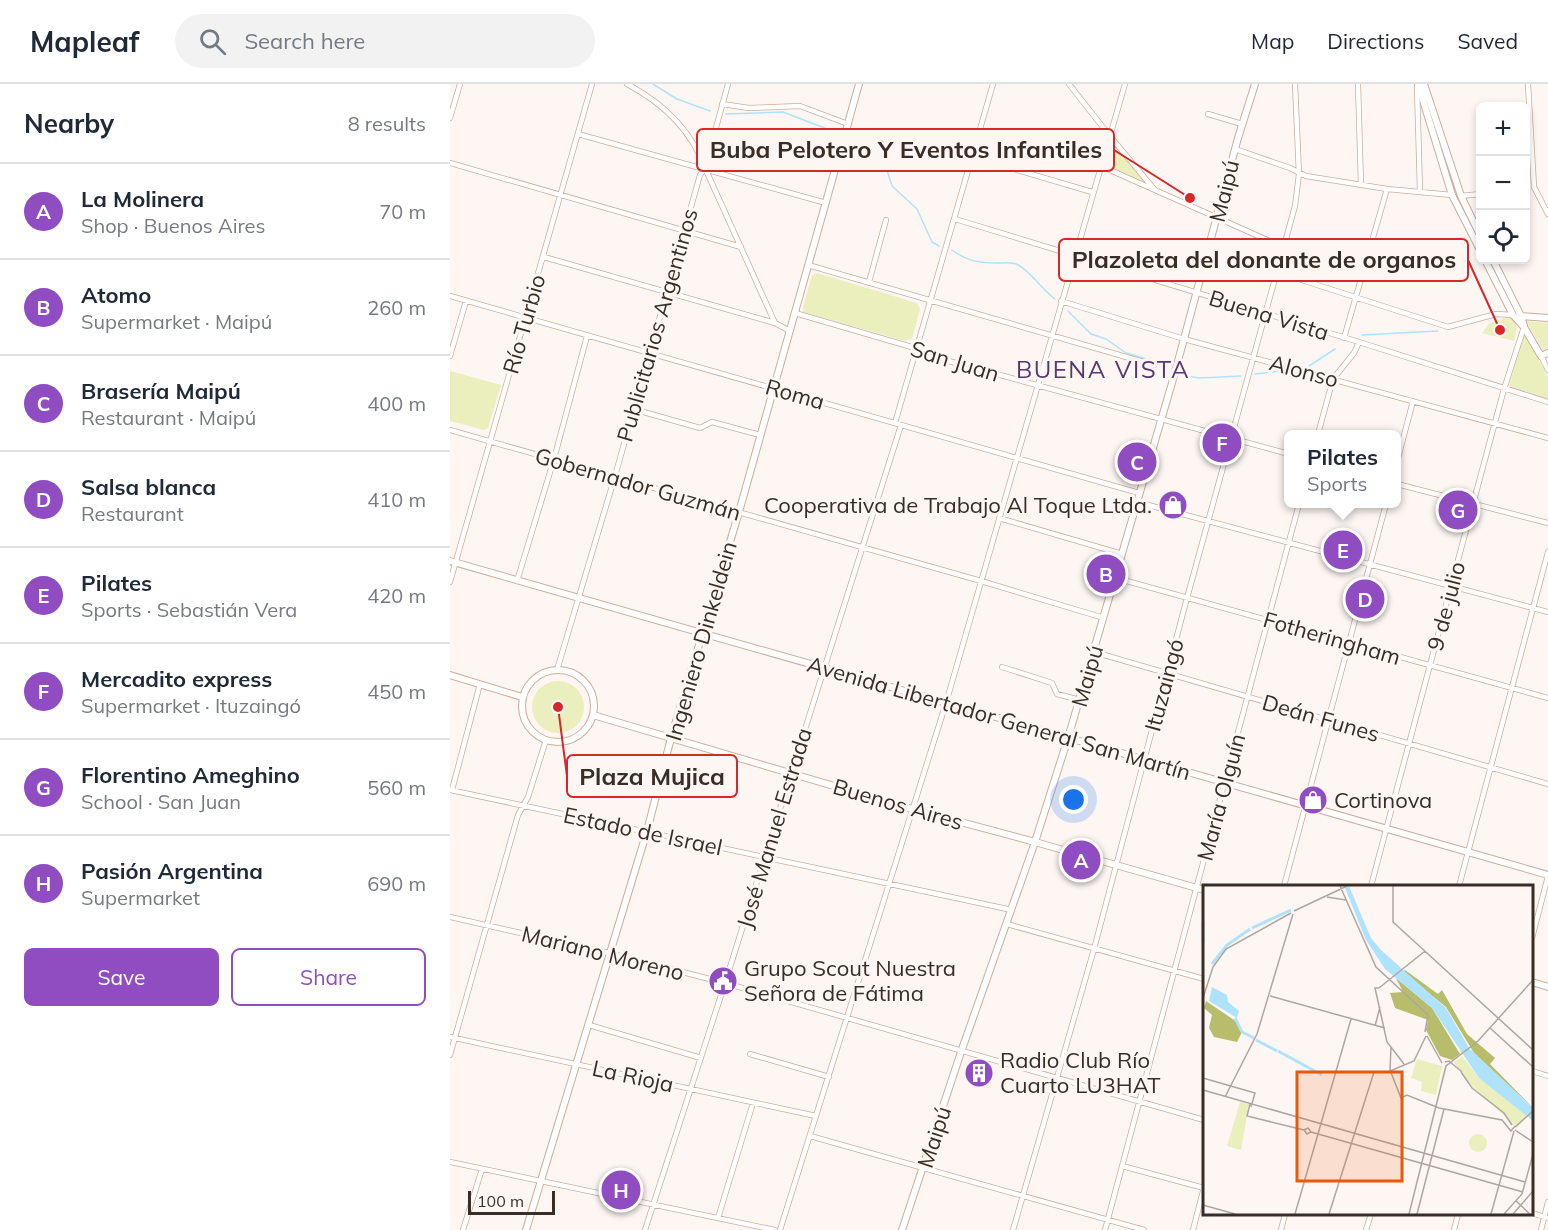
<!DOCTYPE html>
<meta charset="utf-8">
<style>
:root{--surface:#fff;--page:#f2f2f3;--text:#1f2937;--muted:#747a83;--line:#e0e1e3;--accent:#904dc2}
body{margin:0;font-family:Mulish,sans-serif;background:var(--page);color:var(--text)}
.controls{position:absolute;right:18px;top:18px;display:grid;overflow:hidden;border-radius:9px;box-shadow:0 3px 9px #0003}
.controls button{width:54px;height:54px;display:grid;place-items:center;padding:0;border:0;border-bottom:2px solid var(--line);background:var(--surface);color:var(--text);font:30px sans-serif}
.scale{position:absolute;left:18px;bottom:15px;width:87px;box-sizing:border-box;padding-left:6px;border:3px solid #3a2d25;border-top:0;font-size:16px;line-height:21px;white-space:nowrap;color:#3a2d25;-webkit-text-stroke:4px #fdf6f3;paint-order:stroke}
.you{position:absolute;left:624px;top:716px;width:21px;height:21px;margin:-15px;border:4px solid #fff;border-radius:50%;background:#1a73e8;box-shadow:0 0 0 9px #1a73e833}
.badge{display:grid;place-items:center;width:39px;height:39px;border-radius:50%;background:var(--accent);color:#fff;font-size:20px;font-weight:700}
.pin{position:absolute;translate:-50% -50%;border:3px solid #fff;box-shadow:0 2px 6px #0006}
.popup{position:absolute;left:834px;top:346px;width:117px;height:78px;box-sizing:border-box;display:grid;place-content:center;border-radius:9px;background:var(--surface);filter:drop-shadow(0 2px 4px #0005);font-size:20px;white-space:nowrap;color:var(--muted)}
.popup b{font-size:22px;color:var(--text)}
.popup::after{content:'';position:absolute;left:50%;top:100%;margin-left:-12px;border:12px solid transparent;border-top-color:var(--surface)}
.list{margin:0;padding:0;list-style:none}
h2{display:flex;justify-content:space-between;align-items:center;height:78px;margin:0;padding:0 24px;font-size:26px}
h2 small{font-size:20px;font-weight:400;color:var(--muted)}
.list li{display:grid;grid-template-columns:39px 1fr auto;gap:18px;align-items:center;box-sizing:border-box;height:96px;padding:0 24px;border-top:2px solid var(--line)}
.list b{display:block;font-size:22px;white-space:nowrap}
.list p{margin:0;font-size:20px;white-space:nowrap;color:var(--muted)}
.list em{font-size:20px;font-style:normal;color:var(--muted)}
.actions{display:flex;gap:12px;padding:18px 24px}
.actions a{flex:1;padding:14px 0;border:2px solid var(--accent);border-radius:9px;text-align:center;font-size:21px;color:var(--accent)}
.actions .main{background:var(--accent);color:#fff}
.icon{flex:none;width:33px;height:33px;fill:none;stroke:currentColor;stroke-width:2;stroke-linecap:round;stroke-linejoin:round}
.map{position:relative;flex:none;width:1098px;height:1146px;overflow:hidden}
header{display:flex;align-items:center;gap:36px;box-sizing:border-box;height:84px;padding:0 30px;background:var(--surface);border-bottom:2px solid var(--line)}
header strong{font-size:28px}
nav{display:flex;gap:33px;margin-inline-start:auto;font-size:21px}
.search{width:420px;height:54px;background:var(--page);display:flex;align-items:center;gap:15px;box-sizing:border-box;padding:0 21px;border-radius:33px;color:var(--muted);font-size:22px}
main{display:flex}
aside{flex:1;background:var(--surface)}
.map>svg:first-child{display:block}
</style>
<header>
<strong>Mapleaf</strong>
<div class="search"><svg class="icon" aria-label="search" viewBox="0 0 24 24"><circle cx="10" cy="10" r="6"/><path d="M15 15l6 6"/></svg>Search here</div>
<nav><a>Map</a><a>Directions</a><a>Saved</a></nav>
</header>
<main>
<aside>
<h2>Nearby<small>8 results</small></h2>
<ul class="list">
<li><span class="badge">A</span><div><b>La Molinera</b><p>Shop · Buenos Aires</p></div><em>70 m</em></li>
<li><span class="badge">B</span><div><b>Atomo</b><p>Supermarket · Maipú</p></div><em>260 m</em></li>
<li><span class="badge">C</span><div><b>Brasería Maipú</b><p>Restaurant · Maipú</p></div><em>400 m</em></li>
<li><span class="badge">D</span><div><b>Salsa blanca</b><p>Restaurant</p></div><em>410 m</em></li>
<li><span class="badge">E</span><div><b>Pilates</b><p>Sports · Sebastián Vera</p></div><em>420 m</em></li>
<li><span class="badge">F</span><div><b>Mercadito express</b><p>Supermarket · Ituzaingó</p></div><em>450 m</em></li>
<li><span class="badge">G</span><div><b>Florentino Ameghino</b><p>School · San Juan</p></div><em>560 m</em></li>
<li><span class="badge">H</span><div><b>Pasión Argentina</b><p>Supermarket</p></div><em>690 m</em></li>
</ul>
<div class="actions"><a class="main">Save</a><a>Share</a></div>
</aside>
<div class="map">
<svg width="1098" height="1146" viewBox="0 0 1098 1146">
<rect width="100%" height="100%" fill="#fdf6f3"/>
<!-- green -->
<path fill="#eaefbd" d="M661,57l37,44 -44,-21z
M367,189l100,30 3,6 -8,30 -7,2 -102,-29v-5l9,-32z
M1063,231l4,12 -3,14 -32,-8 8,-10z
M1076,237l22,2v25l-5,2z
M1074,249l24,44v22l-39,-13z
M0,287l51,14 -13,43 -4,2 -34,-9z
M82 623a26 26 0 1 1 52 0a26 26 0 1 1-52 0Z"/>
<g fill="none" stroke-linecap="round" stroke-linejoin="round">
<!-- stream -->
<path stroke="#afe3fd" stroke-width="1.5" d="M203,0l24,15 33,12
M276,30l57,-2 52,20
M404,52l20,15 12,16 6,19 25,23 15,33 7,4
M502,166c15,11 26,13 45,13 6,0 13,-1 19,1 13,5 26,26 39,35
M618,227l23,23 15,5 20,14 28,8 11,7
M912,251l76,-4
M859,282l26,-17
M805,290l26,-3
M735,292l15,2 41,-2"/>
<!-- street casing -->
<g stroke="#cdad9b" stroke-width="6">
<path id="street" d="M177,0c36,19 64,45 78,84l70,155
M619,0l40,51 45,54
M908,0l3,101
M1078,0l6,103 14,27
M967,3l3,105
M272,20l27,4 51,-2 48,18
M758,30l34,10
M0,34l10,-34
M128,50l248,69
M455,53l187,55
M785,65l55,19 16,8 81,13 65,6
M0,79l291,84
M651,82l182,81
M1011,112l19,-2
M505,135l404,123 189,60
M94,173l231,66 15,8
M358,181l346,100
M827,188l171,55 48,-13 17,1
M419,198l17,-62
M0,212l689,197
M611,217l123,38 364,99
M345,229l120,35 8,6 366,100
M894,254l43,-149
M0,272l16,-55
M1091,272l7,14
M183,325l67,19 12,-6 48,13
M445,339l98,-339
M0,346l531,151 123,37
M868,350l15,-55 21,-26 5,-11
M947,378l16,-61
M947,400l151,39
M687,418l411,110
M549,434l123,36
M666,494l432,120
M67,497l37,-122 33,-123
M0,498l142,-498
M644,568l454,132
M552,583l50,16 5,11 23,6
M107,586l58,-194 85,-301 5,-7 23,-84
M0,706l562,120
M2,706l28,-106
M834,802l102,-382
M921,802l102,-382 31,-115 20,-62
M1009,802l89,-334
M0,833l159,36 116,30 479,137
M557,840l197,55
M1082,854l16,-62
M139,941l112,33
M0,953l366,79
M300,970l79,23
M0,971l68,-240 10,-18 18,-57
M1082,987l16,5
M360,1052l334,94
M0,1078l325,68
M672,1082l82,22
M1082,1129l16,5
M268,1134l35,-115
M13,1146l19,-61
M195,1146l80,-247 176,-558
M330,1146l166,-527 179,-619
M563,1146l81,-281 93,-351 108,-392 4,-32 -4,-90
M655,1146l194,-726
M743,1146l11,-43
M831,1146l4,-16
M916,1146l5,-16
M1004,1146l4,-16
M1091,1146l7,-28"/>
</g>
<!-- secondary casing -->
<g stroke="#cdad9b" stroke-width="8">
<path id="secondary" d="M968,0l34,111 28,55
M974,0l37,112 19,39
M1035,176l28,55 11,12 17,29 7,-3
M1043,176l28,56 3,10
M1070,232l28,2
M0,477l1098,314
M72 622a36 36 0 1 1 72 0a36 36 0 1 1-72 0Z
M0,591l72,22
M143,631l319,94 123,33 169,48
M1082,898l16,5
M76,1146l121,-399 24,-93 68,-226 120,-428
M452,1146l59,-178 74,-210 33,-104 106,-362 64,-238 17,-54"/>
</g>
<!-- street -->
<use href="#street" stroke="#fff" stroke-width="4.5"/>
<!-- secondary -->
<use href="#secondary" stroke="#fff" stroke-width="6"/>
</g>
<!-- icons -->
<defs>
<g id="shop-disc" transform="scale(1.5)"><circle r="9.5" fill="#904dc2" stroke="#fdf6f3"/><path d="M-5-2.5h2.3a2.7 3.5 0 0 1 5.4 0H5L5.5 6h-11ZM-1.5-2.5h3a1.5 2.3 0 0 0-3 0Z" fill="#fff"/></g>
<g id="civic-disc" transform="scale(1.5)"><circle r="9.5" fill="#904dc2" stroke="#fdf6f3"/><path d="M-.6-6.5H3V-4.5H.6V-3L4-1V1h2V6H-6V1h2V-1L-.6-3ZM-1.2 2.5V6h2.4V2.5Z" fill="#fff"/></g>
<g id="building-disc" transform="scale(1.5)"><circle r="9.5" fill="#904dc2" stroke="#fdf6f3"/><path d="M-4-6H4V6H1V3H-1V6H-4ZM-2.5-4.3h1.7v1.8h-1.7ZM.8-4.3h1.7v1.8H.8ZM-2.5-1h1.7V.8h-1.7ZM.8-1h1.7V.8H.8Z" fill="#fff"/></g>
</defs>
<g fill-rule="evenodd">
<use href="#shop-disc" x="723" y="421"/>
<use href="#shop-disc" x="863" y="716"/>
<use href="#civic-disc" x="273" y="897"/>
<use href="#building-disc" x="529" y="989"/>
</g>
<g text-anchor="middle" stroke-width="6" stroke-linejoin="round" paint-order="stroke">
<!-- street labels -->
<g font-size="22" fill="#3a2d25" stroke="#fdf6f3">
<text transform="translate(774 107) rotate(-76)" y="8">Maipú</text>
<text transform="translate(819 231) rotate(17)" y="8">Buena Vista</text>
<text transform="translate(74 240) rotate(-74)" y="8">Río Turbio</text>
<text transform="translate(207 241) rotate(-74)" y="8">Publicitarios Argentinos</text>
<text transform="translate(505 277) rotate(17)" y="8">San Juan</text>
<text transform="translate(854 287) rotate(15)" y="8">Alonso</text>
<text transform="translate(345 310) rotate(16)" y="8">Roma</text>
<text transform="translate(188 400) rotate(16)" y="8">Gobernador Guzmán</text>
<text transform="translate(996 522) rotate(-75)" y="8">9 de julio</text>
<text transform="translate(882 554) rotate(16)" y="8">Fotheringham</text>
<text transform="translate(251 557) rotate(-74)" y="8">Ingeniero Dinkeldein</text>
<text transform="translate(637 592) rotate(-74)" y="8">Maipú</text>
<text transform="translate(714 601) rotate(-75)" y="8">Ituzaingó</text>
<text transform="translate(549 634) rotate(16)" y="8">Avenida Libertador General San Martín</text>
<text transform="translate(871 634) rotate(16)" y="8">Deán Funes</text>
<text transform="translate(771 713) rotate(-75)" y="8">María Olguín</text>
<text transform="translate(448 720) rotate(16)" y="8">Buenos Aires</text>
<text transform="translate(324 744) rotate(-73)" y="8">José Manuel Estrada</text>
<text transform="translate(193 747) rotate(12)" y="8">Estado de Israel</text>
<text transform="translate(153 869) rotate(14)" y="8">Mariano Moreno</text>
<text transform="translate(183 992) rotate(12)" y="8">La Rioja</text>
<text transform="translate(484 1053) rotate(-72)" y="8">Maipú</text>
</g>
<!-- poi labels -->
<g font-size="22" fill="#3a2d25" stroke="#fdf6f3" text-anchor="start">
<text x="702" y="429" text-anchor="end">Cooperativa de Trabajo Al Toque Ltda.</text>
<text x="884" y="724">Cortinova</text>
<text x="294" y="892">Grupo Scout Nuestra<tspan x="294" dy="25">Señora de Fátima</tspan></text>
<text x="550" y="984">Radio Club Río<tspan x="550" dy="25">Cuarto LU3HAT</tspan></text>
</g>
<!-- neighbourhood labels -->
<g font-size="24" letter-spacing="1.5" fill="#573872" stroke="#fdf6f3">
<text x="653" y="294">BUENA VISTA</text>
</g>
</g>
<!-- overview -->
<g transform="translate(753 801)">
<rect width="330" height="330" fill="#fdf6f3"/>
<path d="M259,171l17,22 49,37 -11,13 -51,-48 -12,-18zM214,174l25,7 -6,29 -15,-4 1,-9 -11,-4zM37,217l9,2 -8,46 -14,-4zM266 258a9 9 0 1 1 18 0a9 9 0 1 1-18 0Z" fill="#eaefbd"/>
<path d="M202,85l33,24 4,-4 25,44 28,24 -5,6 43,44 -59,-55 -28,-46 -43,-35zM193,93l36,30 28,46 -8,6 -12,-4 -14,-26 2,-10 -33,-12 -5,-15 13,-1zM3,116l31,21 5,10 -5,10 -23,-5 -5,-9 3,-13 -8,-7z" fill="#b7bd6a"/>
<path d="M146,1l22,52 10,12 65,58 23,40 64,60v13l-54,-43 -47,-70 -47,-39 -19,-29 -21,-52zM9,102l15,8 1,7 11,9 -2,7 -28,-17z" fill="#afe3fd"/>
<path fill="none" stroke="#afe3fd" stroke-width="3" d="M0,37v21M49,43l39,-18M9,79l15,-19 23,-16M32,133l7,14 12,6M53,155l21,11M75,166l44,24"/>
<path fill="none" stroke="#afa6a1" stroke-width="1.5" d="M137,1l36,81 52,48 -3,17M190,1v36l140,128M124,12l19,3M91,26l53,-25M176,103h-4l12,54 17,22M176,103l46,-37M67,111l115,32M0,113l10,-31 13,-18 65,-36M172,141l5,-19M287,143l43,39M224,151l15,27M188,162l-1,23 11,28 6,-3 32,13 63,12 9,11 4,-5M242,177l4,-1 13,11M187,186l24,-10 12,-25M258,187l11,16 32,25 8,12M0,193l52,15 -4,14M0,205l322,92M22,212l32,-63 36,-120M47,219l-3,12 57,14 3,4 4,-2 -3,-4 -4,2M312,242l18,-16M312,245l18,12M108,247l212,60M313,316l14,13M0,320l32,9M92,329l56,-195M126,329l45,-142h15M206,329l37,-148 32,-25 55,-61M214,329l27,-105M288,329l23,-83M301,329l18,-20 11,-40M310,329l20,-23"/>
<path fill="#e8590c" fill-opacity="0.15" stroke="#e8590c" stroke-width="3" d="M94,187h105v109h-105z"/>
<rect width="330" height="330" fill="none" stroke="#3a2d25" stroke-width="3"/>
</g>
<!-- callouts -->
<path fill="none" stroke="#d62828" stroke-width="2" d="M740 114L664 66M1050 246L1018 176M108 623L117 692"/>
<g fill="#d62828" stroke="#fdf6f3" stroke-width="2">
<circle cx="740" cy="114" r="6"/>
<circle cx="1050" cy="246" r="6"/>
<circle cx="108" cy="623" r="6"/>
</g>
<g fill="#fdf6f3" stroke="#d62828" stroke-width="2">
<rect x="247" y="45" width="417" height="42" rx="6"/>
<rect x="609" y="155" width="409" height="42" rx="6"/>
<rect x="117" y="671" width="170" height="42" rx="6"/>
</g>
<g font-size="24" text-anchor="middle" font-weight="bold" fill="#3a2d25">
<text x="456" y="74">Buba Pelotero Y Eventos Infantiles</text>
<text x="814" y="184">Plazoleta del donante de organos</text>
<text x="202" y="701">Plaza Mujica</text>
</g>
</svg>
<div class="controls">
<button>+</button>
<button>−</button>
<button><svg class="icon" aria-label="locate" viewBox="0 0 24 24"><circle cx="12" cy="12" r="6"/><path d="M12 2v4M12 18v4M2 12h4M18 12h4"/></svg></button>
</div>
<div class="scale">100 m</div>
<div class="you"></div>
<div class="pin badge" style="left:631px;top:776px">A</div>
<div class="pin badge" style="left:656px;top:490px">B</div>
<div class="pin badge" style="left:687px;top:378px">C</div>
<div class="pin badge" style="left:915px;top:515px">D</div>
<div class="pin badge" style="left:893px;top:466px">E</div>
<div class="popup"><b>Pilates</b>Sports</div>
<div class="pin badge" style="left:772px;top:359px">F</div>
<div class="pin badge" style="left:1008px;top:426px">G</div>
<div class="pin badge" style="left:171px;top:1106px">H</div>
</div>
</main>
